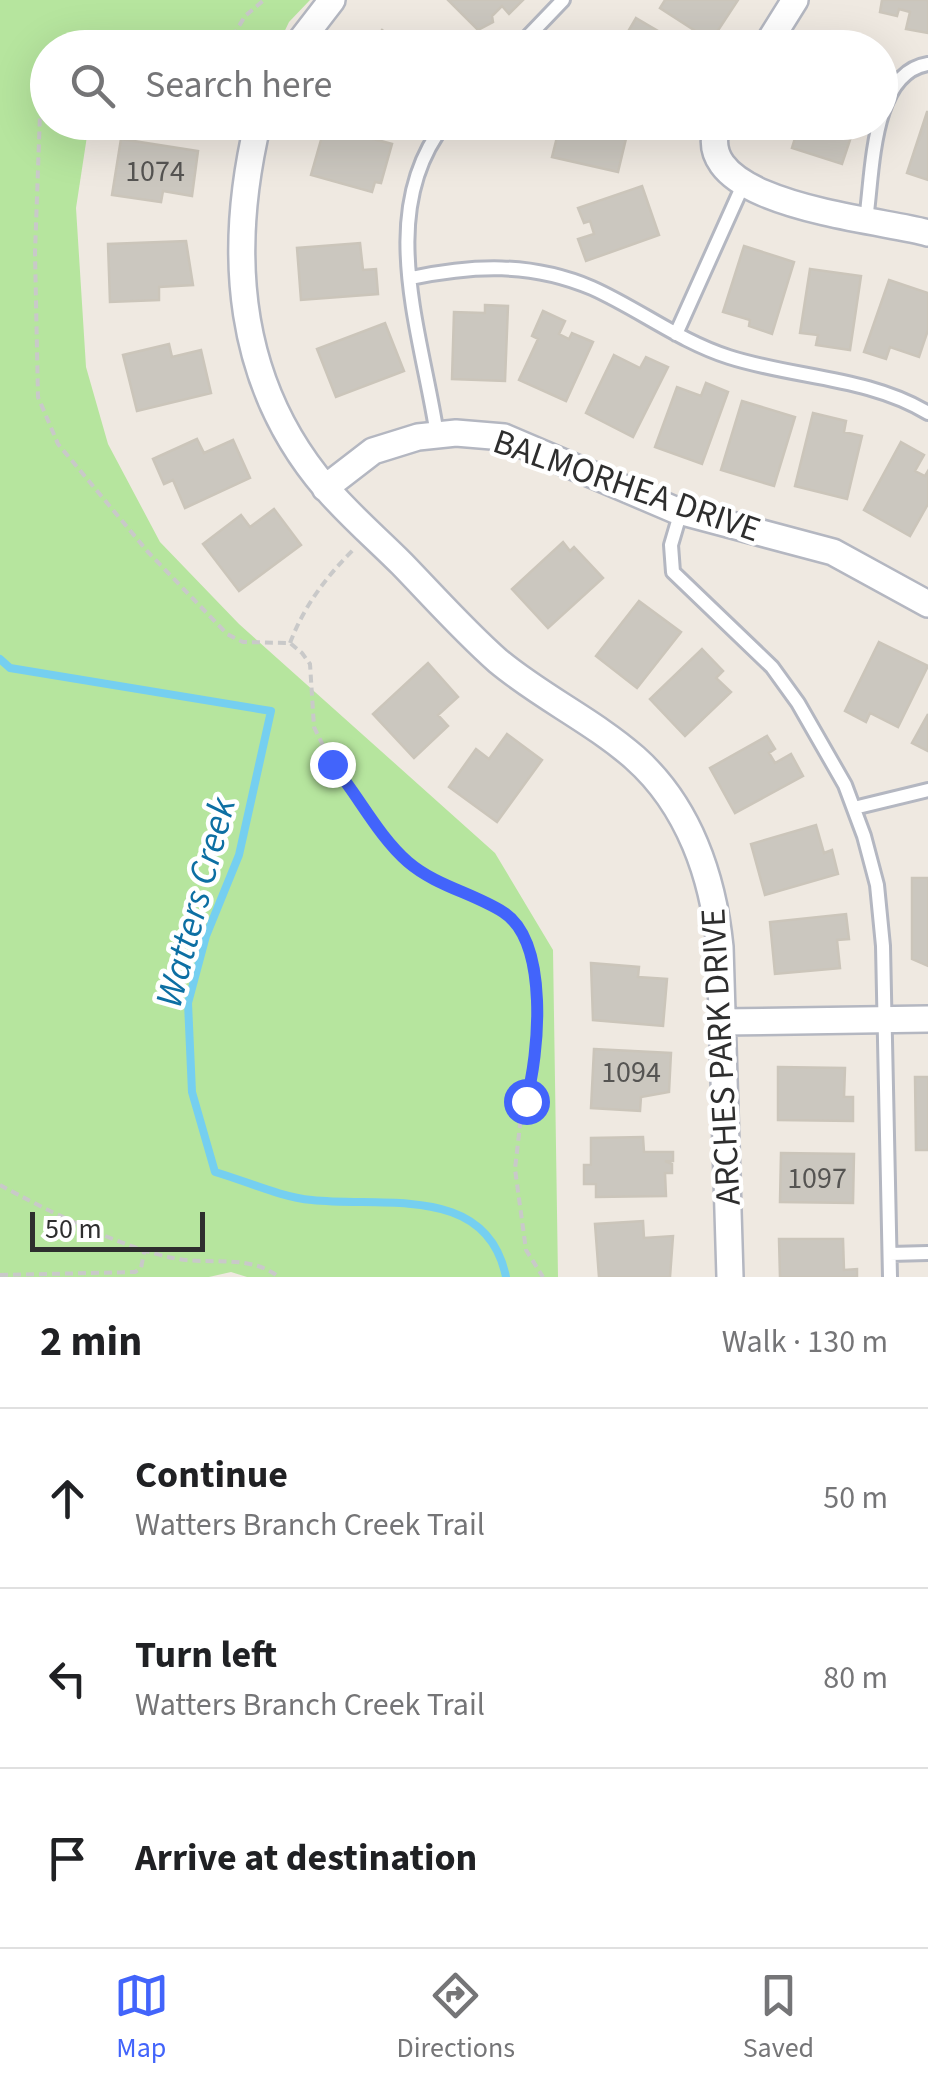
<!DOCTYPE html>
<meta charset="utf-8">
<style>
:root{--surface:#fff;--page:#f2f2f2;--text:#202124;--muted:#757577;--line:#e0e0e0;--accent:#4264fb}
body{margin:0;font-family:"Source Sans 3",sans-serif;background:var(--page);color:var(--text)}
.scale{position:absolute;left:30px;bottom:25px;width:175px;box-sizing:border-box;padding-left:10px;border:5px solid #2e2e2e;border-top:0;font-size:28px;line-height:35px;white-space:nowrap;color:#2e2e2e;-webkit-text-stroke:8px #fff;paint-order:stroke}
.stop{position:absolute;width:30px;height:30px;margin:-22px;border:8px solid #4264fb;border-radius:50%;background:#fff}
.stop.end{background:#4264fb;border-color:#fff;box-shadow:0 2px 10px #0008}
.list{margin:0;padding:0;list-style:none}
h2{display:flex;justify-content:space-between;align-items:center;height:130px;margin:0;padding:0 40px;font-size:42px}
h2 small{font-size:32px;font-weight:400;color:var(--muted)}
.list li{display:grid;grid-template-columns:65px 1fr auto;gap:30px;align-items:center;box-sizing:border-box;height:180px;padding:0 40px;border-top:2px solid var(--line)}
.list b{display:block;font-size:38px;white-space:nowrap}
.list p{margin:0;font-size:32px;white-space:nowrap;color:var(--muted)}
.list em{font-size:32px;font-style:normal;color:var(--muted)}
.icon{flex:none;width:55px;height:55px;fill:none;stroke:currentColor;stroke-width:2;stroke-linecap:round;stroke-linejoin:round}
.map{position:relative;flex:none;width:928px;height:1277px;overflow:hidden}
.search{position:absolute;background:var(--surface);box-shadow:0 10px 40px #0002;left:30px;right:30px;top:30px;height:110px;display:flex;align-items:center;gap:25px;box-sizing:border-box;padding:0 35px;border-radius:55px;color:var(--muted);font-size:38px}
.sheet{height:670px;background:var(--surface)}
nav{display:flex;justify-content:space-around;align-items:center;box-sizing:border-box;height:140px;border-top:2px solid var(--line);background:var(--surface);font-size:28px;color:var(--muted)}
nav a{display:grid;justify-items:center;gap:5px}
nav .on{color:var(--accent)}
.map>svg:first-child{display:block}
</style>
<div class="map">
<svg width="928" height="1277" viewBox="0 0 928 1277">
<rect width="100%" height="100%" fill="#efe9e1"/>
<!-- green -->
<path fill="#b6e59e" d="M0,0h310l-21,22 -12,25 -229,1v74l41,1 -13,85 10,159 22,77 52,98 79,82 256,229 58,97 5,327h-311l-16,-5 -22,5h-209z"/>
<g fill="none" stroke-linecap="round" stroke-linejoin="round">
<!-- stream -->
<path stroke="#75cff0" stroke-width="8" d="M0,659l10,9 261,43 -32,144 -33,81 -18,67 4,89 23,80c31,9 65,25 97,28 71,8 175,-17 194,77"/>
</g>
<!-- building -->
<path fill="#cbc7bf" stroke="#cbc5ba" stroke-width="2.5" d="M448,0h75l-14,14 -7,-8 -10,10 1,6 -15,8z
M665,0h73l-27,41 -51,-33z
M882,0h46v33l-22,-4 4,-17 -11,-3 -2,7 -17,-4z
M636,18l51,30h-83l7,-12 11,6z
M382,30l23,18h-37z
M927,112h1v68l-21,-7z
M630,122l-12,50 -66,-15 8,-32 -6,-3z
M800,122h56l-14,42 -50,-16z
M325,126l67,18 -11,39 -6,-1 -3,10 -61,-17z
M121,139l77,12 -6,45 -29,-5 -2,11 -49,-7z
M642,186l17,49 -73,26 -8,-22 16,-5 -4,-13 -6,2 -6,-15z
M186,241l7,44 -34,2v13l-49,2 -2,-58z
M360,243l3,27 13,-1 2,25 -77,6 -4,-52z
M744,246l50,16 -22,72 -23,-8 1,-6 -27,-8z
M810,269l51,7 -11,74 -34,-5 2,-10 -18,-2z
M889,280l39,13v37l-9,27 -29,-10 -4,12 -22,-7z
M485,305l23,1 -3,75 -53,-2 2,-67 31,1z
M543,311l22,10 -6,13 10,5 3,-6 21,9 -27,59 -47,-21 19,-41 -6,-3z
M385,323l19,48 -68,26 -19,-48z
M169,344l3,13 29,-7 10,43 -74,18 -14,-56z
M614,355l26,13 6,-11 22,10 -35,70 -47,-24z
M706,383l22,9 -26,72 -47,-17 22,-60 24,9z
M742,401l53,16 -21,69 -53,-16z
M813,413l33,8 -2,11 18,4 -15,63 -52,-13z
M197,439l7,14 29,-13 17,38 -65,30 -12,-28 -9,4 -11,-25z
M901,442l23,13 -9,16 10,5 3,-5v33l-18,32 -46,-26z
M274,509l27,36 -62,46 -36,-47 38,-29 9,12z
M563,542l7,9 4,-4 29,31 -55,50 -36,-39z
M639,601l42,31 -44,56 -41,-32z
M879,642l49,24 -30,61 -28,-14 -4,9 -21,-11z
M702,649l21,22 -7,7 15,14 -46,44 -35,-37z
M428,663l30,34 -20,18 10,11 -34,32 -41,-44z
M928,714v37l-16,-8z
M507,734l35,26 -45,62 -48,-35 27,-38 13,10z
M767,736l8,13 -6,4 6,10 16,-9 12,22 -68,37 -25,-45z
M816,825l8,28 8,-3 6,24 -73,21 -14,-51z
M912,878h16v88l-16,-7z
M846,914l3,25 -12,1 3,28 -65,6 -5,-52z
M591,963l48,4 -1,10 29,2 -4,47 -70,-6z
M594,1049l77,4 -2,39 -28,5 -1,14 -49,-3z
M778,1067l67,1 -1,29h9v24l-75,-1z
M915,1077h13v73h-12z
M643,1137l1,15h29v9h-8l7,3v9h-7l1,23 -70,1v-13h-12v-19h7v-27z
M781,1153l73,1 -1,49 -73,-1z
M643,1221l1,17 29,-2 -3,41h-71l-4,-53z
M779,1239h64l1,31 13,-1v8h-77z"/>
<g fill="none" stroke-linecap="round" stroke-linejoin="round">
<!-- service casing -->
<g stroke="#b4b7c1" stroke-width="18">
<path id="service" d="M517,48l46,-48
M866,220c7,-47 5,-147 62,-156
M411,278c62,-13 120,-16 181,10 47,21 87,53 137,69 65,21 140,20 199,56
M676,334l67,-149
M437,435c-15,-101 -63,-224 9,-313
M681,511l-10,34 2,27 99,95 26,36 47,82 19,51 13,49 6,61 7,331
M854,808l74,-18
M890,1254l38,-1"/>
</g>
<!-- minor casing -->
<g stroke="#b4b7c1" stroke-width="30">
<path id="minor" d="M295,48l37,-48
M765,48l30,-48
M258,122c-31,130 -22,261 68,366 23,27 51,51 76,76 31,32 62,67 96,97 43,36 95,60 137,97 54,48 78,119 85,189l10,330
M719,122c-37,83 162,97 209,111
M325,488l48,-37 45,-14 38,-4 48,4 171,73 158,42 95,52
M721,1022l207,-3"/>
</g>
<!-- path -->
<path stroke="#c9c9c9" stroke-width="4" stroke-dasharray="8 5" stroke-linecap="butt" d="M226,48l19,-32 19,-16
M48,94l-8,20 -5,139 3,144 20,47 90,108 79,82 16,8 47,1 12,10 8,11 4,63 18,37 57,77 19,21 53,33 47,20 22,28 7,111 -17,71 -5,44 11,81 17,27
M290,643c14,-37 36,-66 64,-94
M0,1185c46,25 122,63 173,73 36,8 75,-5 106,19
M0,1275l135,-3 6,-4 4,-20"/>
<!-- service -->
<use href="#service" stroke="#fff" stroke-width="12"/>
<!-- minor -->
<use href="#minor" stroke="#fff" stroke-width="25"/>
</g>
<g fill="none" stroke-linecap="round" stroke-linejoin="round">
<!-- route -->
<path stroke="#4264fb" stroke-width="12" d="M332,764c26,31 46,72 76,98 28,24 65,31 95,50 47,30 36,143 23,189"/>
</g>
<g text-anchor="middle" stroke-width="9" stroke-linejoin="round" paint-order="stroke">
<!-- number labels -->
<g font-size="30" fill="#555452">
<text x="155" y="181">1074</text>
<text x="631" y="1082">1094</text>
<text x="817" y="1188">1097</text>
</g>
<!-- street labels -->
<g font-size="35" fill="#2e2e2e" stroke="#fff">
<text transform="translate(627 485) rotate(19)" y="12">BALMORHEA DRIVE</text>
<text transform="translate(720 1057) rotate(-93)" y="12">ARCHES PARK DRIVE</text>
</g>
<!-- water labels -->
<g font-size="38" font-style="italic" fill="#0d6fa3" stroke="#fff">
<text transform="translate(195 902) rotate(-75)" y="13">Watters Creek</text>
</g>
</g>
</svg>
<div class="scale">50 m</div>
<div class="stop" style="left:526px;top:1101px"></div>
<div class="stop end" style="left:332px;top:764px"></div>
<div class="search"><svg class="icon" aria-label="search" viewBox="0 0 24 24"><circle cx="10" cy="10" r="6"/><path d="M15 15l6 6"/></svg>Search here</div>
</div>
<section class="sheet">
<h2>2 min<small>Walk · 130 m</small></h2>
<ul class="list">
<li><svg class="icon" aria-label="ahead" viewBox="0 0 24 24"><path d="M12 20V5M6 11l6-6 6 6"/></svg><div><b>Continue</b><p>Watters Branch Creek Trail</p></div><em>50 m</em></li>
<li><svg class="icon" aria-label="left" viewBox="0 0 24 24"><path d="M17 20v-9H6M10 6l-5 5 5 5"/></svg><div><b>Turn left</b><p>Watters Branch Creek Trail</p></div><em>80 m</em></li>
<li><svg class="icon" aria-label="arrive" viewBox="0 0 24 24"><path d="M6 21V4h12l-3 4 3 4H6"/></svg><div><b>Arrive at destination</b></div></li>
</ul>
</section>
<nav>
<a class="on"><svg class="icon" aria-label="map" viewBox="0 0 24 24"><path d="M3 6l6-2 6 2 6-2v14l-6 2-6-2-6 2zM9 4v14M15 6v14"/></svg>Map</a>
<a><svg class="icon" aria-label="directions" viewBox="0 0 24 24"><path d="M12 3l9 9-9 9-9-9zM9 14v-3h6M13 9l2 2-2 2"/></svg>Directions</a>
<a><svg class="icon" aria-label="saved" viewBox="0 0 24 24"><path d="M7 4h10v16l-5-4-5 4z"/></svg>Saved</a>
</nav>
